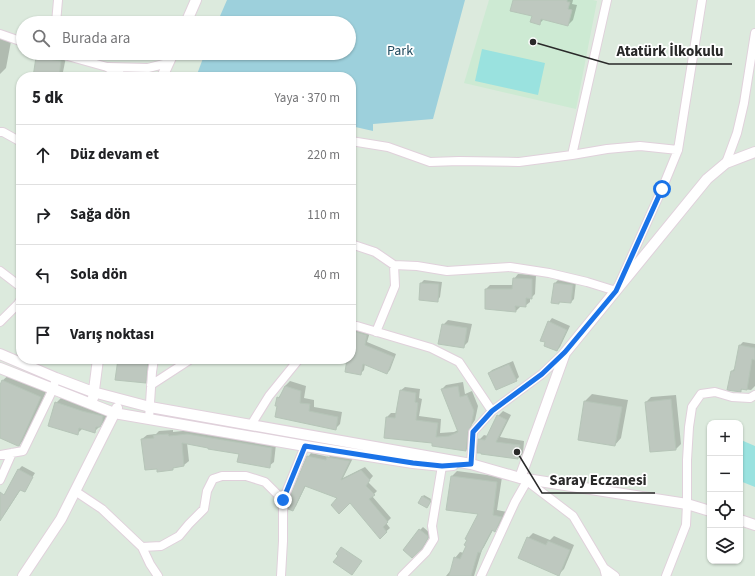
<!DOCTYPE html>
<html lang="tr">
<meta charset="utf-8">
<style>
:root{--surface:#fff;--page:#f6f6f6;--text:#202124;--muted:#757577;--line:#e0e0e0}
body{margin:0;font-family:"Source Sans 3",sans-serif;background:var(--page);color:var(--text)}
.controls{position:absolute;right:12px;bottom:12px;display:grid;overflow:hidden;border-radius:8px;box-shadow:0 1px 3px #0004}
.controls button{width:36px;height:36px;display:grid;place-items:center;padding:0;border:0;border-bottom:1px solid var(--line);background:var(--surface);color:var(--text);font:20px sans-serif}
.stop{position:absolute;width:12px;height:12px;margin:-9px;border:3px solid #1a73e8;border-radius:50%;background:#fff}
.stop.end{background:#1a73e8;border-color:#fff;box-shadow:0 1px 4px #0008}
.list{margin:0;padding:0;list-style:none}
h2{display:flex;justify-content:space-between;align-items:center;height:52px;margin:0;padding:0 16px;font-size:17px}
h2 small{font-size:13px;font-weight:400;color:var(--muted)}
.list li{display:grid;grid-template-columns:26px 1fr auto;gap:12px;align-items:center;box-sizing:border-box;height:60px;padding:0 16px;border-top:1px solid var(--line)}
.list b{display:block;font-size:15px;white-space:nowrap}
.list em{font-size:13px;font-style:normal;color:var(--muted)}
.icon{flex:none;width:22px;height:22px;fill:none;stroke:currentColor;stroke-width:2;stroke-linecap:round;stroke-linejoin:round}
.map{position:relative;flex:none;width:755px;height:576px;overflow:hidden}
.search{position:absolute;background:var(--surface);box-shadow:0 1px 3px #0004;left:16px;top:16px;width:340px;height:44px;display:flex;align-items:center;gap:10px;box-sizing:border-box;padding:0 14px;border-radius:22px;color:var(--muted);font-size:15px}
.panel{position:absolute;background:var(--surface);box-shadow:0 1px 3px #0004;left:16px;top:72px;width:340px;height:292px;border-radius:16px}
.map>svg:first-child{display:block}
</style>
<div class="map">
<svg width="755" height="576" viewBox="0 0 755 576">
<rect width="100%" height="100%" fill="#dceadd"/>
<!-- education -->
<path fill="#cdead3" d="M489,0h104l4,1 -21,108 -112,-26z"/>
<!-- green -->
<path fill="#9dd0dc" d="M227,0h238l-32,119 -60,5v7l-22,-5v-49h-155l9,-24h144v-30h-132z"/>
<!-- pitch -->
<path fill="#9ae2df" d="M482,49l63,14 -7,32 -63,-14z
M741,440l14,6v41l-15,-6v-38z"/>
<!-- shadow -->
<path fill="#0003" d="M514,0h59l-1,4 5,1 -4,15 -5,5 -24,-6 -4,4 -7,-7z
M0,31l12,5 -6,32 -6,6z
M42,53l24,4 -4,20h-31l3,-3 3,-16z
M518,274l18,1 -1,19 -4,4h-1v4l-5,4 -5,-1v2l-4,4 -30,-22 4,-4h24v-6z
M424,280l18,2 -2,15 -3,4 -16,-18z
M558,280l18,2 -2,17 -3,3 -10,-1 -2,2 -7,-1 3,-19z
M552,318l18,8 -10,21 -3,3 -8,-28z
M448,320l24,4 -4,18 -5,5 -20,-22z
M351,328l19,4 -3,10 29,12 -6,16 -3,3 -22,-9 -1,6 -3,3 -13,-14h3z
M743,342l12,2v42l-4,4 -8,-1 -3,2 -8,-20 3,-3 5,-23z
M119,359h33l-2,18 -5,5z
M513,361l6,16 -3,3 -27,-7 3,-3z
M10,374l37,16 -21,48 -7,7 -19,-8v-49l3,-8z
M290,381l16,5 -2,12 10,2v7l28,5 -2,12 -5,5 -57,-31 4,-5 3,-7z
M463,382l2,12 7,-3 6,15 -3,14 -4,6 -1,20 -4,4 -33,-8 -46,-25 4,-4h6l3,-22 5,-4 15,2 -1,9 3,1 -3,17 22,3 -1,14 14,-1 4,-2 -16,-41 4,-4z
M592,394l36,6 -7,38 -6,7 -36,-6 6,-38z
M676,395l5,49 -5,5 -30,-47 5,-5z
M61,398l27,9 20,4 -1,6 -2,4 -10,10 -12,-3 -6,6 -21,-31z
M503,411l8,4 -11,22 24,4 -1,13 -5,4 -39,-18 5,-5 4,1 10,-20z
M173,430v2l19,-2 84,14 -2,18 -5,4 -29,-12 -53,-11 2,18 -5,4 -9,1 -3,3 -15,-1 -15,-29 5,-4 9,-1 3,-3z
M311,453l18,4 3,-3 21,4 -10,20 22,-11 8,9 -5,6 9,9 -5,5 19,22 -5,5 4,5 -10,9 -30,-35 -44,-17 -10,21 -4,4 16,-53z
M22,466l13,7 -10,16h-4l-15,23 -3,3 -3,-1v-14l7,-9 12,-22z
M457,471l45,6 -5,33 10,2 -7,13 -5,5h-2l-9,17 -2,3 -8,26h-28l5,-6 4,-12 5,-6 4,1 16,-40 -28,-37z
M424,495l7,4 -3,7 -5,-10z
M423,527l8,7 -6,10 -13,13 8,-27z
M533,533l17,7 4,-4 20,9 -10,24 -5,5 -31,-36z"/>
<!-- building -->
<path fill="#bec8bf" stroke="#b6c5b8" d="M513,0h54v2h3l-2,7 4,1 -4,16 -27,-7 -1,6 -10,-3 2,-6 -22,-5z
M36,57l25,4 -2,16h-26z
M513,278l19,1v20l-6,-1v9l-11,-1 1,6 -31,-3v-20h27z
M420,283l19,1 -1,18 -19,-2z
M554,283l19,2 -2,18 -12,-1v2l-8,-1z
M548,321l19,9 -10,21 -13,-5 1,-4 -5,-1z
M442,324l25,4 -3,20 -26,-4z
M351,332h5l11,3 -2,10 29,12 -7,17 -24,-10 -2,11 -16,-3 2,-13h4z
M739,345l16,3v12l-3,-1 -5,31 -6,-1v3l-14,-2 4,-19h3z
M118,359h30l-2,24 -31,-3z
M509,364l8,17 -21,9 -8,-17z
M2,380l39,17 -22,49h-1l-18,-8v-53z
M285,386l16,5 -1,12 10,1 -1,7 29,6 -2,13 -61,-13 2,-11h-2l2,-9 2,1z
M458,386l2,11 7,-2 7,16 -3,15 -3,6 -2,19 -34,-5v-3l-48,-5 2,-21 9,1 5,-28 16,3 -1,9 3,1 -2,17 22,3 -2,14 13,-1 9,-4 -17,-43z
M671,399l5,51 -26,2 -5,-50z
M584,401l38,6 -7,39 -37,-6z
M55,402l27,9 21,5 -1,7 -2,4h-4l-1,6 -16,-5 -1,7 -30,-9z
M497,415l10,5 -11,22 24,3 -2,14 -37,-5v-1h-4l1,-14 7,1z
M168,434l1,2 18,-2 85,14 -2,20 -33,-6 2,-8 -31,-5v-1l-26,-5 2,23 -11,2v2l-16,2v-3l-12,1 -4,-31 13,-1 -1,-3z
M307,456l19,4 1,-3 23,4 -9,19 20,-10 9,10 -4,6 9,9 -6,4 19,23 -5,5 4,5 -7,7 -30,-36 -11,11 -8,-9 6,-7 -32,-12 -12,25 -5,-2v-8z
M18,469l15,8 -8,15 -5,-2 -20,31v-29l4,3z
M451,476l46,6 -4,33 9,2 -7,15 -3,-2 -12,23 -2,-1 -7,24h-22l5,-19 6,2 6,-13 -2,-1 3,-5 -2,-1 13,-25 -32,-4z
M422,496l9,5 -4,7 -9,-5z
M419,529l9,7v2l-6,11 -10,9 -9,-8z
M527,537l19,8 2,-4 22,9 -11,26 -41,-18z
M341,547l21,14 -10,14 -19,-13 5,-6 -2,-2z"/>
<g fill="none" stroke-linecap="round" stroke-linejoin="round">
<!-- minor casing -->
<g stroke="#e0d1db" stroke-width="10">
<path id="minor" d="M56,23l2,-23
M0,34l23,8
M57,53l50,14 17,10
M108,67l40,1 20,-5
M0,132h3l18,10
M351,141l37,6 42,15 29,-1 60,1 53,-7 35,-6 33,-3 38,4
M572,155l35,-155
M726,163l11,-30 7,-30 11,-70
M351,244l24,8 19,13 23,1 30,5 63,-4 39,6 38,9 29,9 46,-102 16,-39 24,-150
M0,271l21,16
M0,322l18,-18 3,-5
M351,326h6l74,22 28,14 33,49
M376,332l19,-46 -1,-21
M151,385l40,-26
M149,419l3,-47 2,-13
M251,425l18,-29 30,-37
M0,455l23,-4 30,-62 3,-11
M471,464l2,-32 19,-21 50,-37 22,-21
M0,480l12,-27
M527,481l46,35 31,52 2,8
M75,491l27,18 40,38 8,17 8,12
M142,547l19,-1 18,-10 10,-12 15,-15 3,-18 6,-12 9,-3h24l19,6 18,18
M604,568l11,8
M281,576l2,-35v-41l22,-54
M402,576l24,-24 8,-13 -2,-13 10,-60
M481,576l34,-74 12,-21 -4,-2
M666,576l20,-51 1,-21v-44l2,-33 3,-20 9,-13 14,-2 17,5 18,1 5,-3"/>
</g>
<!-- tertiary casing -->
<g stroke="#e0d1db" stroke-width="12">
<path id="tertiary" d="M186,23l10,-23
M162,77l11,-24
M0,354l56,24 37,14 57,15 321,57 49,14 167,26 23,7
M0,368l114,45 191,33 108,17 29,3 11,-1
M93,398l5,-39
M520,478l45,-125 142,-174 19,-16 29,-11
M740,520l15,5
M23,576l38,-57 56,-111"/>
</g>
<!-- minor -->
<use href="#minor" stroke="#fff" stroke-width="8"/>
<!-- tertiary -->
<use href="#tertiary" stroke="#fff" stroke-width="10"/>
</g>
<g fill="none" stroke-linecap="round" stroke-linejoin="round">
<!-- route -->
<path stroke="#1a73e8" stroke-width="5" d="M283,500l22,-54 108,17 29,3 29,-2 2,-32 19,-21 50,-37 23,-22 51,-61 46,-102"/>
</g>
<g text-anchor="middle" stroke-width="3.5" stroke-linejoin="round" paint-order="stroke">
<!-- park labels -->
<g font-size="14" fill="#204b5f" stroke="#fff">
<text x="400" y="55">Park</text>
</g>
</g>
<!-- callouts -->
<path fill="none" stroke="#292929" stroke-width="1.5" d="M533 42L609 64H732M517 452L542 493H655"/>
<g fill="#292929" stroke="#fff" stroke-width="1.5">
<circle cx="533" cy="42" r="4"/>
<circle cx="517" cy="452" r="4"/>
</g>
<g font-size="15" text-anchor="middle" font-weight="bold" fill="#292929" stroke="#fff" stroke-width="3.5" stroke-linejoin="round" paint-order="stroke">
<text x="670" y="56">Atatürk İlkokulu</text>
<text x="598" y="485">Saray Eczanesi</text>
</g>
</svg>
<div class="controls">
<button>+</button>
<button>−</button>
<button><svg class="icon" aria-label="locate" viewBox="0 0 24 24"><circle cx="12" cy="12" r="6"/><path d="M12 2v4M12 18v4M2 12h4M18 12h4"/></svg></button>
<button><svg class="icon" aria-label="layers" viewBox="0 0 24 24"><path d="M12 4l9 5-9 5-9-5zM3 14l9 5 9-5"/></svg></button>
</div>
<div class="stop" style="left:662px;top:189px"></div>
<div class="stop end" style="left:283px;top:500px"></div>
<div class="search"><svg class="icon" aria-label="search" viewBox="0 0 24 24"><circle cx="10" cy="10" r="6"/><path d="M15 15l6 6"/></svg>Burada ara</div>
<section class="panel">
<h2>5 dk<small>Yaya · 370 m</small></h2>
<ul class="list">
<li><svg class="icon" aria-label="ahead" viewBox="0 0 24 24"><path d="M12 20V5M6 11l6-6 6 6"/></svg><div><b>Düz devam et</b></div><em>220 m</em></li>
<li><svg class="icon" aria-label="right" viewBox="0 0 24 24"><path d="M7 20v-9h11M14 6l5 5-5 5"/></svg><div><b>Sağa dön</b></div><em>110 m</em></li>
<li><svg class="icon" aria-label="left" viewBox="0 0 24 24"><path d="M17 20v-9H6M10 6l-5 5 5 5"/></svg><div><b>Sola dön</b></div><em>40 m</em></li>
<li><svg class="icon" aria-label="arrive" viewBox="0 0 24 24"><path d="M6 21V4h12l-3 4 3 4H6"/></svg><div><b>Varış noktası</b></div></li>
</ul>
</section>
</div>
